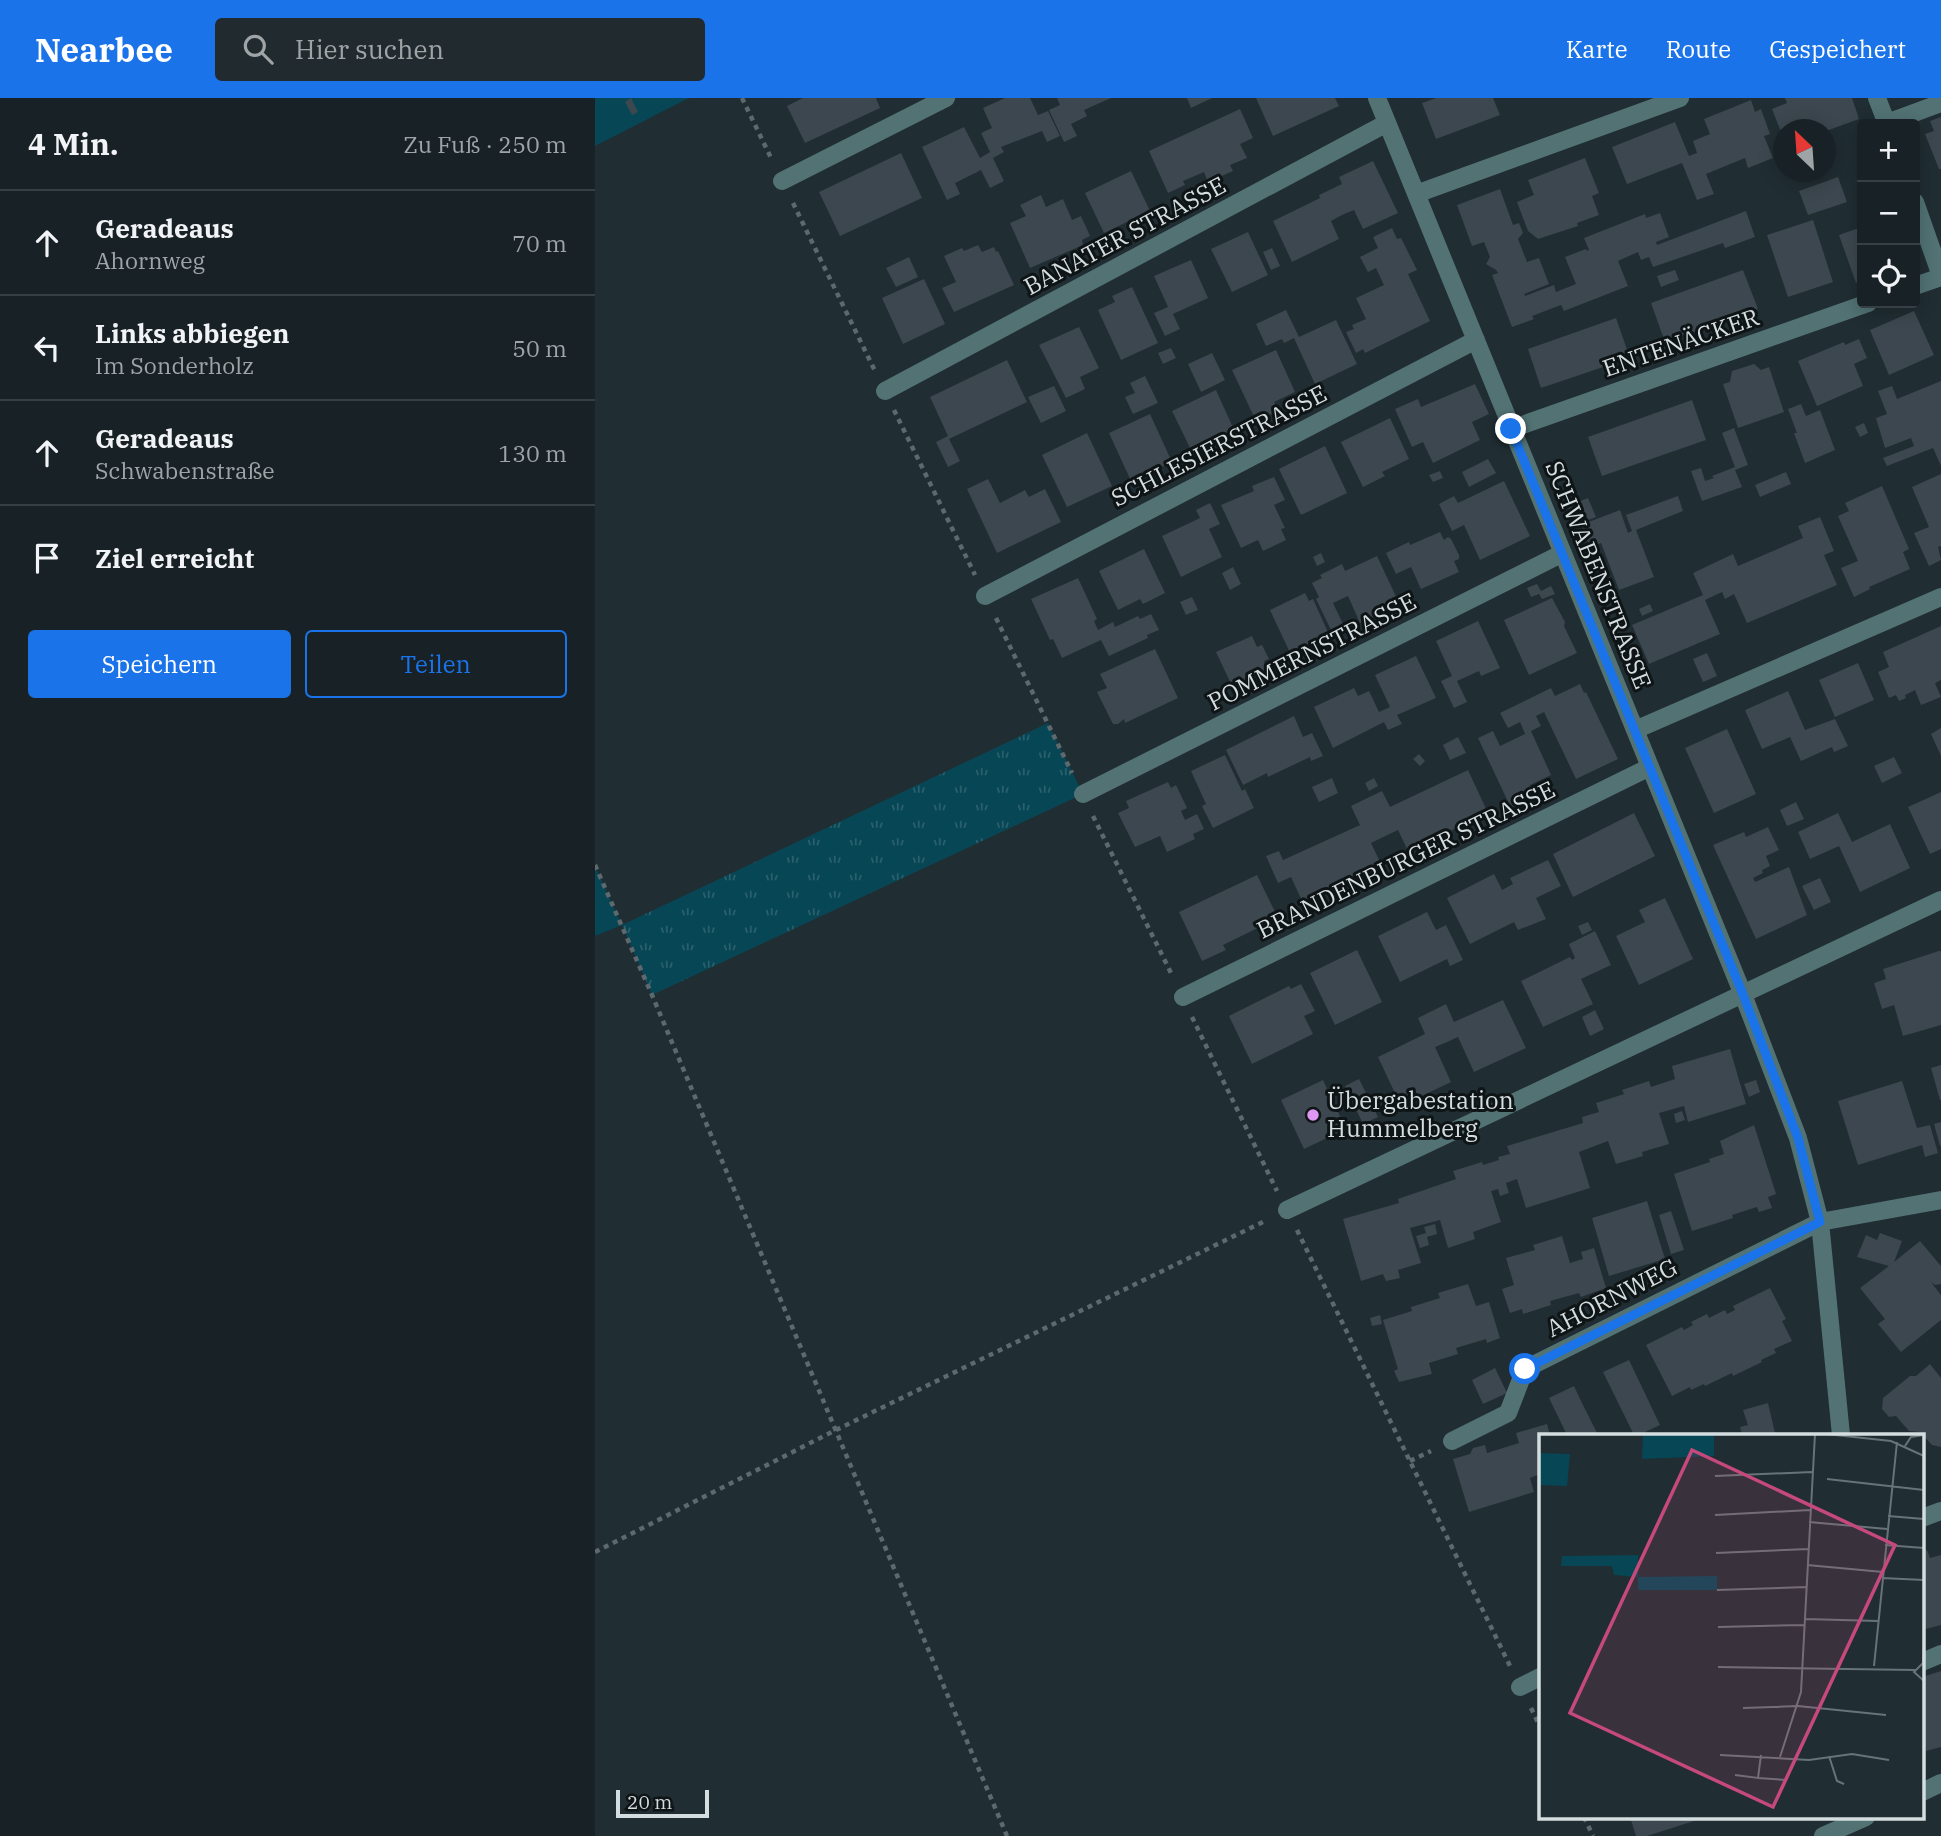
<!DOCTYPE html>
<html lang="de">
<meta charset="utf-8">
<style>
:root{--surface:#182226;--page:#212a2e;--text:#f1f3f6;--muted:#9fa4a7;--line:#363f43;--accent:#1a73e8}
body{margin:0;font-family:"IBM Plex Serif",serif;background:var(--page);color:var(--text)}
.controls{position:absolute;right:21px;top:21px;display:grid;overflow:hidden;border-radius:7px;box-shadow:0 4px 18px #0003}
.controls button{width:63px;height:63px;display:grid;place-items:center;padding:0;border:0;border-bottom:2px solid var(--line);background:var(--surface);color:var(--text);font:35px sans-serif}
.compass{position:absolute;left:1178px;top:21px;width:63px;height:63px;border-radius:50%;background:var(--surface);box-shadow:0 4px 18px #0003;rotate:335deg}
.scale{position:absolute;left:21px;bottom:18px;width:93px;box-sizing:border-box;padding-left:7px;border:4px solid #d4dddf;border-top:0;font-size:19px;line-height:24px;white-space:nowrap;color:#d4dddf;-webkit-text-stroke:5px #0f1416;paint-order:stroke}
.stop{position:absolute;width:21px;height:21px;margin:-16px;border:5px solid #1a73e8;border-radius:50%;background:#fff}
.stop.end{background:#1a73e8;border-color:#fff;box-shadow:0 2px 7px #0008}
.list{margin:0;padding:0;list-style:none}
h2{display:flex;justify-content:space-between;align-items:center;height:91px;margin:0;padding:0 28px;font-size:30px}
h2 small{font-size:23px;font-weight:400;color:var(--muted)}
.list li{display:grid;grid-template-columns:46px 1fr auto;gap:21px;align-items:center;box-sizing:border-box;height:105px;padding:0 28px;border-top:2px solid var(--line)}
.list b{display:block;font-size:26px;white-space:nowrap}
.list p{margin:0;font-size:23px;white-space:nowrap;color:var(--muted)}
.list em{font-size:23px;font-style:normal;color:var(--muted)}
.actions{display:flex;gap:14px;padding:21px 28px}
.actions a{flex:1;padding:16px 0;border:2px solid var(--accent);border-radius:7px;text-align:center;font-size:24px;color:var(--accent)}
.actions .main{background:var(--accent);color:#fff}
.icon{flex:none;width:38px;height:38px;fill:none;stroke:currentColor;stroke-width:2;stroke-linecap:round;stroke-linejoin:round}
.map{position:relative;flex:none;width:1346px;height:1738px;overflow:hidden}
header{display:flex;align-items:center;gap:42px;box-sizing:border-box;height:98px;padding:0 35px;background:var(--accent);color:#fff}
header strong{font-size:33px}
nav{display:flex;gap:38px;margin-inline-start:auto;font-size:24px}
.search{width:490px;height:63px;background:var(--page);display:flex;align-items:center;gap:18px;box-sizing:border-box;padding:0 24px;border-radius:7px;color:var(--muted);font-size:26px}
main{display:flex}
aside{flex:1;background:var(--surface)}
.map>svg:first-child{display:block}
</style>
<header>
<strong>Nearbee</strong>
<div class="search"><svg class="icon" aria-label="search" viewBox="0 0 24 24"><circle cx="10" cy="10" r="6"/><path d="M15 15l6 6"/></svg>Hier suchen</div>
<nav><a>Karte</a><a>Route</a><a>Gespeichert</a></nav>
</header>
<main>
<aside>
<h2>4 Min.<small>Zu Fuß · 250 m</small></h2>
<ul class="list">
<li><svg class="icon" aria-label="ahead" viewBox="0 0 24 24"><path d="M12 20V5M6 11l6-6 6 6"/></svg><div><b>Geradeaus</b><p>Ahornweg</p></div><em>70 m</em></li>
<li><svg class="icon" aria-label="left" viewBox="0 0 24 24"><path d="M17 20v-9H6M10 6l-5 5 5 5"/></svg><div><b>Links abbiegen</b><p>Im Sonderholz</p></div><em>50 m</em></li>
<li><svg class="icon" aria-label="ahead" viewBox="0 0 24 24"><path d="M12 20V5M6 11l6-6 6 6"/></svg><div><b>Geradeaus</b><p>Schwabenstraße</p></div><em>130 m</em></li>
<li><svg class="icon" aria-label="arrive" viewBox="0 0 24 24"><path d="M6 21V4h12l-3 4 3 4H6"/></svg><div><b>Ziel erreicht</b></div></li>
</ul>
<div class="actions"><a class="main">Speichern</a><a>Teilen</a></div>
</aside>
<div class="map">
<svg width="1346" height="1738" viewBox="0 0 1346 1738">
<defs>
<pattern id="grass-tufts" width="24" height="20" patternUnits="userSpaceOnUse" patternTransform="scale(1.75)"><rect width="24" height="20" fill="#074655"/><path d="M3 7l-1-3M5 7V3M7 7l1-3M15 17l-1-3M17 17v-4M19 17l1-3" fill="none" stroke="#2a606d"/></pattern>
</defs>
<rect width="100%" height="100%" fill="#202d32"/>
<!-- grass -->
<path fill="url(#grass-tufts)" d="M453,625l35,71 -431,201 -30,-70z"/>
<!-- garden -->
<path fill="#074655" d="M0,0h94l-94,48z
M0,768l27,59 -27,11z"/>
<!-- building -->
<path fill="#3c474f" d="M36,0l7,14 -6,3 -7,-13z
M208,0h73l4,10 -75,35 -18,-37z
M410,0h25l8,17 10,-4 12,25 -13,6 -5,-11 -41,16 3,5 -11,6 11,23 -14,7 -9,-18 -26,13 5,11 -13,6 -25,-53 42,-20 16,31 10,-6 -9,-19 11,-5 -9,-20z
M462,0h54l-27,12 3,6 -16,8 6,12 -13,6 -15,-32 11,-5z
M592,0h25l-21,10z
M661,0h79l4,8 -66,30z
M841,0h57l7,17 -64,24 -14,-36z
M1190,0h67l7,21 -33,12 -43,-1v7l-11,-28 15,-6z
M1156,2l4,12 6,-3 9,25 -6,2 9,22 -25,10 -3,-10 -39,16 8,20 -17,6 -15,-37 -55,21 -15,-37 63,-25 14,34 8,-3 -4,-12 17,-7 -6,-15z
M645,11l13,29 -13,6 7,14 -17,7 3,6 -25,11 -4,-10 -21,9 2,4 -17,8 -19,-42z
M1346,19v52h-2l-14,-35 9,-3 -4,-10z
M306,55l21,45 -82,38 -21,-44z
M990,60l14,35 -7,3 7,19 -22,8 1,3 -40,13 -10,-8 -11,-29 17,-7 -6,-15z
M778,63l25,52 -35,16 -9,-19 -12,5 -11,6 8,18 -47,23 -19,-41 47,-23 -1,-3 23,-11 -3,-7z
M536,73l19,40 -46,22 -19,-40z
M1243,79l9,25 -39,13 -9,-24z
M905,91l13,36 6,-2 4,10 -5,6 9,23 12,-4 10,26 -25,10 1,2 29,-11 2,7 20,-8 -11,-27 21,-8 1,2 2,-1 -5,-12 61,-24 1,4 14,-5 9,24 -13,5 1,3 89,-34 9,26 -30,11 -2,-5 -70,24 -4,-10 -8,3 -3,-8 -20,9 10,25 -64,25 -3,-6 -29,11 2,3 -22,8 -20,-52 6,-2 -2,-3 -10,-6 4,-7 -6,-15 -12,4 -15,-41z
M446,97l5,12 17,-8 9,21 9,-4 9,20 -8,4 1,5 -53,23 -20,-45 16,-7 -6,-11z
M1218,122l20,62 -45,15 -21,-62z
M1267,129v53l-6,3 -17,-48z
M797,130l5,11 4,-1 16,32 -9,4 22,47 -65,32 -2,-4 -7,4 -10,-21 8,-3 -2,-4 14,-6 -10,-21 28,-13 -8,-17 -8,4 -8,-15 18,-9 -5,-11z
M653,134l20,43 -36,17 -21,-43z
M383,147l4,7 12,-5 2,5 2,-1 16,34 -60,27 -12,-24 14,-6 -12,-26 18,-8 2,3z
M677,150l8,18 -9,4 -8,-18z
M314,159l9,20 -22,10 -10,-19z
M596,162l17,38 -35,16 7,15 -15,7 -11,-23 14,-6 -14,-31z
M1080,172l4,10 -18,7 -4,-11z
M1148,172l15,39 -93,33 -14,-39z
M329,181l21,45 -42,20 -21,-46z
M537,189l26,56 -37,17 -23,-50 17,-8 -3,-6z
M691,212l13,27 37,-17 21,44 -42,20 -21,-46 -10,5 -2,-4 -16,7 -10,-22z
M1319,213l20,44 -45,20 -19,-45z
M1021,220l14,40 -89,30 -13,-39z
M484,229l20,41 -19,9 5,12 -19,9 -27,-53z
M1264,241l8,19 -13,6 9,22 -46,20 -19,-45 46,-19 1,3z
M576,250l5,10 -13,6 -5,-11z
M681,252l19,42 -21,10 5,9 -23,10 -24,-51z
M617,255l13,27 -24,12 -13,-28z
M412,262l20,42 -78,37 11,22 -12,6 -12,-25 12,-6 -18,-39z
M1159,266l7,6 8,-3 15,45 -46,16 -15,-44 7,-2 2,-11z
M550,278l13,27 -25,11 -8,-17 10,-4 -5,-10z
M1346,283v85l-8,-18 -46,18 -4,-8 31,-12 -3,-8 -26,10 -9,-30 11,-4 -9,-23 14,-5 5,13z
M880,286l14,30 -17,8 8,18 -47,23 -10,-21 -11,5 -17,-38 23,-10 3,8z
M459,288l12,25 -25,12 -13,-26z
M621,292l19,42 -43,20 -20,-41z
M1097,302l14,40 -104,36 -14,-39z
M1206,306l5,12 14,-6 15,40 -30,13 -11,-30h3l-9,-24z
M555,316l22,48 -41,19 -22,-48z
M795,320l19,41 -27,13 3,4 -22,11 -22,-45z
M1269,325l4,10 -8,4 -5,-10z
M1139,330l14,37 -13,5 7,17 -40,14 -11,-30 10,-3 4,13 9,-3 -2,-2 23,-9 -13,-34z
M492,335l25,53 -45,21 -25,-52z
M730,348l22,47 -46,22 -22,-46z
M893,361l8,14 -27,14 -7,-15z
M845,373l3,7 -10,4 -4,-7z
M1191,374l5,12 -31,13 -5,-12z
M1346,376v72l-3,1 3,13 -12,6 -15,-33 15,-6 -17,-40z
M679,379l11,23 -11,5 11,23 -4,1 5,11 -23,11 -5,-11 -17,8 -20,-43 33,-14 -2,-5z
M393,381l12,24 25,-13 4,7 16,-8 16,33 -64,31 -30,-64z
M909,383l26,55 -50,24 -16,-35 -12,6 -13,-27 15,-8 4,7z
M1287,388l27,63 -6,3 7,17 -41,18 1,2 -16,8 -13,-29 17,-7 -20,-45 11,-5 -4,-8z
M1083,398l5,15 -47,19 18,47 -35,13 -18,-47 -11,4 -9,-22 39,-15 8,23 4,-2 -6,-16z
M993,400l8,19 -21,8 -7,-19z
M615,405l10,21 -11,5 13,28 -41,20 -19,-41 38,-18 -4,-8z
M1225,419l14,34 -10,4 13,30 -90,38 -13,-29 -9,5 -3,-7 -17,8 15,34 -71,30 -17,-39 71,-30 -10,-22 40,-19 5,12 65,-28 -5,-12z
M845,434l4,8 4,-3 3,2 8,16v4l-5,2 5,11 -38,17 -10,-22 -15,7 -10,-21 23,-11 1,3z
M549,451l21,44 -22,11 -3,-5 -22,11 -19,-39z
M726,455l4,9 -8,4 -4,-9z
M782,458l23,49 -40,18 -12,-27 -15,7 10,21 -12,6 -15,-31 3,-2 -7,-14 10,-5 -2,-3 22,-11 3,7z
M638,469l8,17 -11,6 -8,-17z
M483,480l19,41 -3,2 4,9 15,-8 2,5 23,-11 2,3 11,-5 8,16 -12,5 1,3 -39,18 -8,-16 -39,18 -9,-19 -3,1 -19,-41z
M942,486l4,7 10,-5 4,8 -13,5 -3,-5 -8,3 -4,-9z
M710,495l4,8 4,-2 18,40 -39,18 -22,-47z
M597,499l6,13 -12,5 -6,-13z
M957,500l13,24 -1,4 13,27 -48,22 -25,-55z
M1055,506l3,7 -11,5 -3,-7z
M883,523l22,47 -19,8 -2,-5 -22,10 10,21 -13,6 -13,-27 11,-5 -16,-35z
M1346,528v54l-6,3 6,14 -20,8 -6,-15 -10,5 1,3 -7,3 -3,-6 -7,3 -11,-26 11,-5 -6,-15z
M657,538l5,11 5,-2 7,14 -5,2 4,10 -35,17 -17,-36z
M560,551l23,49 -53,25 -1,-4 -6,5h-5l-16,-32 10,-4 -7,-14z
M1112,555l10,23 -14,6 -10,-23z
M821,558l20,42 -39,17 5,9 -14,6 -4,-8 -51,26 -19,-41 40,-19 4,8 11,-5 10,21 11,-5 -15,-32z
M1263,565l16,37 -39,17 -16,-37z
M985,586l4,9 2,-1 32,67 -42,20 -32,-67 -8,4 5,10 -10,5 20,44 -21,10 5,12 -24,11 -33,-70 15,-7 7,15 25,-12 -5,-12 -12,6 -8,-15 51,-25 4,8z
M1193,593l17,39 30,-11 13,27 -14,6 -2,-5 -31,14 -11,-24 -28,12 -17,-39z
M699,618l9,21 9,-4 11,23 -12,5 -1,-4 -42,20 -1,-4 -24,12 -17,-35z
M1346,630v28l-10,-22z
M1132,631l29,65 -42,19 -29,-65z
M863,639l8,16 -16,7 -7,-15z
M824,656l6,7 -5,5 -7,-7z
M630,657l17,36 3,-2 9,19 -41,20 -11,-22 4,-2 -15,-33z
M1299,659l8,16 -20,10 -8,-17z
M873,672l20,43 -80,38 -10,-21 -27,13 11,23 -79,37 -12,-26 -13,6 -12,-27 13,-5 4,9 77,-35 -9,-19 31,-15 8,16z
M737,680l6,15 -19,9 -7,-15z
M779,680l4,8 -9,5 -4,-8z
M573,684l3,6 5,-3 11,23 -6,3 4,9 12,-6 7,15 -11,5 2,5 -28,13 -7,-16 -25,11 -17,-34 11,-5 -3,-7z
M1346,694v57l-11,5 -22,-47z
M1201,704l8,17 -17,7 -7,-16z
M1039,715l21,43 -82,41 -20,-43z
M1243,715l14,29 38,-18 20,44 -50,24 -21,-46 -29,13 -12,-27z
M1173,729l11,23 -13,6 4,10 -8,4 1,3 -10,5 2,4 34,-15 18,48 -51,24 -43,-94 31,-13 2,5z
M953,762l13,26 -25,12 10,21 -28,11 -4,-8 -44,22 -23,-46 47,-24 8,16 11,-6 -3,-6z
M662,777l21,43 -55,27 3,5 -24,11 -23,-49z
M1225,780l11,24 -17,8 -12,-24z
M1070,800l28,61 -54,26 -23,-49 29,-14 -6,-12z
M832,814l9,18 10,-5 17,35 -13,6 -3,-7 -47,23 -22,-46z
M993,824l4,8 -10,5 -4,-9z
M1000,833l16,34 -30,14 12,25 -50,23 -22,-46 49,-24 2,3 3,-2 -6,-14z
M762,852l25,52 -47,23 -25,-52z
M1344,853h2v74l-38,11 -9,-31 -12,4 -8,-26 12,-4 -3,-10z
M706,886l14,27 -11,5 9,18 -61,30 -23,-48 60,-30 2,3z
M908,902l23,48 -52,24 -16,-35 -13,6 -10,4 16,35 -50,24 -23,-49 47,-23 -7,-16 28,-14 8,18z
M1000,912l9,19 -14,7 -8,-19z
M1135,951l16,55 -58,18 -4,-16 -25,7 10,31 -27,8 1,4 -27,8 -8,-23 -29,11 11,36 -64,20 -9,-29 -11,4 3,10 -9,3 -2,-7 -7,2 10,31 -28,10 2,7 -27,9 -8,-28 -30,8 11,35 -23,7 2,8 -14,3 -3,-7 -22,7 -18,-62 56,-16 -1,-4 58,-20 -3,-8 29,-9 1,3 16,-5 -1,-3 12,-3 -3,-8 76,-23 -1,-6 17,-5 -3,-9 28,-9 -2,-4 27,-9 2,6 24,-8 -3,-13z
M1346,967v35h-1l-9,-32z
M764,981l19,38 -15,7 -18,-38z
M728,982l23,49 -42,20 -23,-49z
M1161,982l4,12 -11,5 -5,-13z
M1307,983l15,47 13,-3 8,28 -13,4 -3,-12 -64,20 -20,-64z
M1087,1013l3,9 -9,3 -2,-9z
M1346,1024v24h-1l-6,-22z
M1159,1027l22,69 -8,3 4,11 -13,4 -2,-5 -25,8 1,3 -41,13 -18,-57 36,-12 -1,-3 15,-5 -4,-13z
M1052,1103l18,58 -56,17 -17,-58z
M1076,1113l13,39 -13,4 -12,-39z
M840,1126l2,10 -10,3 2,8 -9,3 -4,-12 10,-3 -2,-6z
M1285,1135l22,8 -8,21 26,-21 21,25v18l-6,1 -4,-3 10,13v25l-40,32 -23,-28 7,-5 -25,-31 29,-22 -32,-9 9,-22 11,5z
M967,1138l8,27 13,-4 -2,-7 13,-4 12,40 -25,9 -2,-4 -29,8 1,4 -28,9 -1,-5 -12,4 -8,-24 12,-4 -8,-27 29,-8 -2,-5z
M873,1186l8,22 13,-4 11,36 -13,5 -1,-4 -30,9 2,6 -29,9 3,11 -33,8 -5,-11 4,-2 -15,-49 29,-9 -1,-4 29,-9 -2,-5z
M1175,1190l16,31 -4,2 10,20 -18,8 2,4 -15,7 1,2 -29,14 -1,-3 -27,13 -1,-2 -13,6 -1,-3 -18,9 -26,-51 36,-18 2,3 9,-5 -2,-3 16,-8 2,4 16,-8 2,4 8,-4 -2,-4z
M785,1217l2,9 -10,2 -2,-8z
M1034,1262l31,65 -21,10h-5l-31,-63z
M1335,1266l11,14v69l-9,-2 -12,-13 -11,-1 -13,-15 -7,1 -7,-8 1,-11 27,-22h6z
M900,1270l12,25 -24,11 -11,-24z
M979,1288l6,13 18,36h-31l-18,-37z
M1173,1305l7,30 -9,2h-24l-2,-8 8,-2 -5,-15z
M952,1326l3,11h-10v39l-10,4 4,14 -65,20 -16,-53 17,-5 3,-6 12,-3 2,8 32,-10 -3,-10z
M1332,1452l3,8 11,-3v70l-19,5v-79z
M1346,1573v76l-15,4 -4,-15v-59z
M1035,1719h66l1,3 -50,16h-11z"/>
<g fill="none" stroke-linecap="round" stroke-linejoin="round">
<!-- path -->
<path stroke="#5d696d" stroke-width="4.5" stroke-dasharray="5 5" stroke-linecap="butt" d="M147,0l30,62
M198,105l82,168
M299,312l81,165
M401,520l76,155
M498,718l80,161
M0,767l57,130 355,841
M597,919l85,174
M702,1132l213,436
M815,1363l21,-10
M0,1454l241,-122 431,-210
M936,1610l9,19
M989,1719l9,19"/>
<!-- minor -->
<path stroke="#527274" stroke-width="18" d="M782,0l365,894 56,146 22,84 21,213
M1282,0l10,26
M1292,25l54,-20
M187,83l164,-83
M821,96l264,-96
M1320,104l26,74
M1320,188l26,-9
M290,293l502,-268
M916,331l357,-126
M390,498l491,-256
M1040,632l306,-133
M488,696l480,-241
M588,899l467,-230
M692,1112l654,-310
M857,1343l56,-28 17,-44 295,-147 121,-22
M1327,1420l19,-7
M1327,1564l19,-8
M925,1589l20,-10
M1327,1694l19,-9
M1228,1738l43,-19"/>
</g>
<g fill="none" stroke-linecap="round" stroke-linejoin="round">
<!-- route -->
<path stroke="#1a73e8" stroke-width="9" d="M916,331l231,563 56,146 22,84 -295,147"/>
</g>
<!-- markers -->
<circle fill="#de98f3" stroke="#0f1416" stroke-width="2.5" cx="718" cy="1017" r="7"/>
<g text-anchor="middle" stroke-width="6" stroke-linejoin="round" paint-order="stroke">
<!-- street labels -->
<g font-size="24" fill="#d4dddf" stroke="#0f1416">
<text transform="translate(530 138) rotate(-28)" y="8">BANATER STRASSE</text>
<text transform="translate(1086 245) rotate(-19)" y="8">ENTENÄCKER</text>
<text transform="translate(624 348) rotate(-27)" y="8">SCHLESIERSTRASSE</text>
<text transform="translate(1003 477) rotate(68)" y="8">SCHWABENSTRASSE</text>
<text transform="translate(717 554) rotate(-27)" y="8">POMMERNSTRASSE</text>
<text transform="translate(811 762) rotate(-26)" y="8">BRANDENBURGER STRASSE</text>
<text transform="translate(1017 1200) rotate(-27)" y="8">AHORNWEG</text>
</g>
<!-- poi labels -->
<g font-size="24" fill="#d4dddf" stroke="#0f1416" text-anchor="start">
<text x="732" y="1011">Übergabestation<tspan x="732" dy="28">Hummelberg</tspan></text>
</g>
</g>
<!-- overview -->
<g transform="translate(944 1336)">
<rect width="385" height="385" fill="#202d32"/>
<path d="M178,142v14h-79v-13z" fill="#074655"/>
<path d="M104,0h71v22l-72,3zM0,19l31,1 -3,32 -28,-1zM99,121v22l-24,-2 -2,-9h-51l1,-10z" fill="#074655"/>
<path fill="none" stroke="#687377" stroke-width="2" d="M287,0l65,7 33,15M366,12l6,-9 13,-2M176,42l97,-4M288,45l97,11M176,81l95,-5M349,82l36,3M270,88l78,7M346,111l39,3M177,119l92,-4M268,131l76,7M343,144l42,2M178,156l89,-3M266,185l73,2M179,193l86,-2M384,228l1,-21M385,228l-10,10 10,9M335,232l23,-224M179,233l197,3M204,274l55,-2 88,9M181,321l89,5 43,-6 37,6M290,322l8,25 7,3M241,323l21,-65 14,-258M196,341l23,3 3,-23M219,344l29,2"/>
<path fill="#c6497c" fill-opacity="0.15" stroke="#c6497c" stroke-width="3.5" d="M153,16l203,95 -122,262 -203,-94z"/>
<rect width="385" height="385" fill="none" stroke="#d4dddf" stroke-width="3.5"/>
</g>
</svg>
<div class="controls">
<button>+</button>
<button>−</button>
<button><svg class="icon" aria-label="locate" viewBox="0 0 24 24"><circle cx="12" cy="12" r="6"/><path d="M12 2v4M12 18v4M2 12h4M18 12h4"/></svg></button>
</div>
<svg class="compass" viewBox="-18 -18 36 36"><path d="M0-13l5 13h-10z" fill="#e53935"/><path d="M0 13l5-13h-10z" fill="#9fa4a7"/></svg>
<div class="scale">20 m</div>
<div class="stop" style="left:930px;top:1271px"></div>
<div class="stop end" style="left:916px;top:331px"></div>
</div>
</main>
